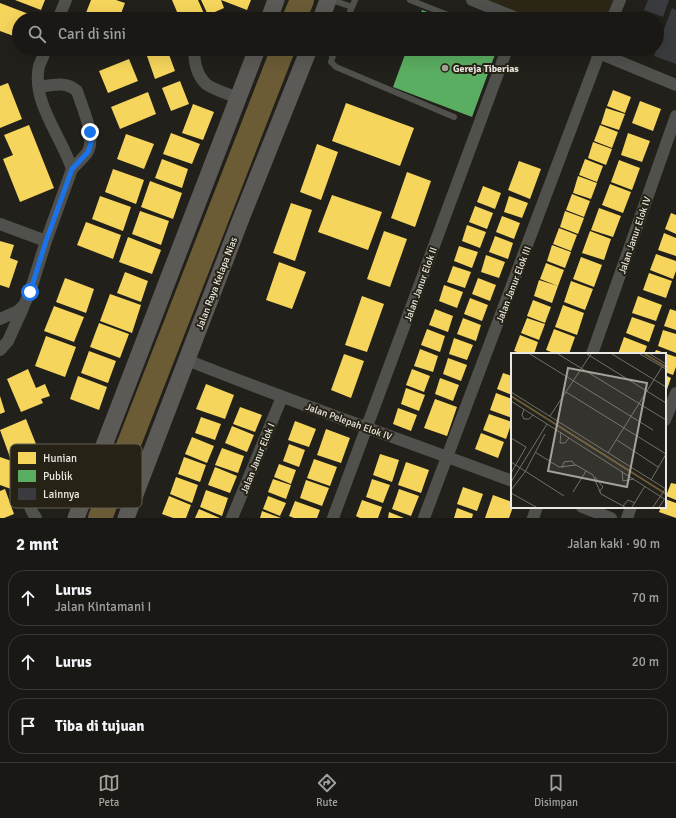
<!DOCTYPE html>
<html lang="id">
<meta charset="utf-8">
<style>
:root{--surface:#1a1814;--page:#272522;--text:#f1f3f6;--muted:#9fa0a0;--line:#383734;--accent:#a5a29b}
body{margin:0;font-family:Signika,sans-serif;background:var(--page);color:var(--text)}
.stop{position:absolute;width:12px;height:12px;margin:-9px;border:3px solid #1a73e8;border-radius:50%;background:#fff}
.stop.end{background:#1a73e8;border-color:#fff;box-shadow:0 1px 4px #0008}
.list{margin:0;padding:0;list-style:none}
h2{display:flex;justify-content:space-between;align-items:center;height:52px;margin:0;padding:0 16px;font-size:17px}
h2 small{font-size:13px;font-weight:400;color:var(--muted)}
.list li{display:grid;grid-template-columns:26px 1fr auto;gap:12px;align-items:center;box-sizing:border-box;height:56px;margin:0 8px 8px;padding:0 8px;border:1px solid var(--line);border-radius:16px}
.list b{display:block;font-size:15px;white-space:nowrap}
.list p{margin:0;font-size:13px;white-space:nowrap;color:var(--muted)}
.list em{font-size:13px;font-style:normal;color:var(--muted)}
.icon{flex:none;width:22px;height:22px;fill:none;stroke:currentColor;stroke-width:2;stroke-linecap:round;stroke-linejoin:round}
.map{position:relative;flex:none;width:676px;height:518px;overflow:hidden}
.search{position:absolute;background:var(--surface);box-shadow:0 4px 16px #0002;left:12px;right:12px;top:12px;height:44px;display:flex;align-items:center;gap:10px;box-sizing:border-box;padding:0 14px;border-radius:22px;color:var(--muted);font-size:15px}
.sheet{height:244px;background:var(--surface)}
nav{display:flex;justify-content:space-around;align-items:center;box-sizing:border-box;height:56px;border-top:1px solid var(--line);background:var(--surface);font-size:11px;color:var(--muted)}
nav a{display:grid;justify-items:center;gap:2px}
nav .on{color:var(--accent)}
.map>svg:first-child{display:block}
</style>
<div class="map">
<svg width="676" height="518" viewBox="0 0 676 518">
<rect width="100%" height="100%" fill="#22201a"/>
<!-- built -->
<path fill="#2c2616" d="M484,0h129l-7,19h-74z"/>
<!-- homes -->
<path fill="#f6d55c" d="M15,0h30l-4,10z
M91,0h25l9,3 -6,16h-33l-2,-1z
M172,0h26l7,16 -7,3h-18z
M201,0h50l-4,10 -26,-10 3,8 -16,7z
M0,3l34,13 -1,3h-14v19l-19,-7z
M167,49l8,22 -20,8 -8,-23z
M129,59l9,22 -30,12 -9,-22z
M180,81l9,23 -18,7 -9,-23z
M8,83l14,36 -22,9v-42z
M613,90l18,7 -6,16 -18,-7z
M148,92l8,22 -36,15 -9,-22z
M640,101l21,8 -8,22 -21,-8z
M346,103l68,25 -14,38 -68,-25z
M193,104l21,8 -11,28 -21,-7z
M606,108l19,6 -6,16 -18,-6z
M29,125l25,63 -34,14 -17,-43 10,-4 -9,-20z
M600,125l18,7 -6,16 -18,-7z
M171,133l29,11 -8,20 -29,-10z
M628,133l22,8 -8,21 -21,-7z
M126,134l28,10 -10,25 -27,-10z
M593,142l19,7 -6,16 -18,-7z
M317,144l21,8 -17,48 -21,-8z
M162,159l26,10 -6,19 -27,-10z
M585,159l18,7 -6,16 -18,-7z
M619,160l21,8 -8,22 -21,-8z
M519,161l22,8 -11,30 -22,-9z
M113,169l31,11 -8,24 -31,-12z
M407,172l24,9 -16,46 -24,-9z
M578,176l19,7 -6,16 -18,-6z
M150,181l32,12 -9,26 -32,-12z
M610,184l21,8 -8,21 -21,-8z
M483,186l18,7 -6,16 -18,-7z
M572,194l18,7 -6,16 -18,-7z
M332,195l50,17 -14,38 -50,-18z
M100,196l31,11 -8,24 -31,-12z
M509,196l19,7 -6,15 -18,-6z
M291,203l21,7 -17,51 -22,-8z
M475,206l18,7 -6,16 -18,-7z
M599,208l22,8 -8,21 -22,-7z
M140,211l29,10 -8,24 -29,-11z
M565,211l19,7 -6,16 -18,-7z
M671,213l5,2v19l-11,-5z
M502,216l18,7 -6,16 -18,-7z
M86,222l35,13 -8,24 -36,-14z
M467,225l19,7 -6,16 -18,-7z
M559,228l18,7 -6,16 -18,-7z
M384,231l23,8 -17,48 -23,-8z
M590,231l21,8 -7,21 -22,-7z
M664,233l12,5v18l-18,-6z
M495,236l18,7 -5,16 -19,-7z
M128,237l33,13 -9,24 -33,-12z
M0,241l14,4 -4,13 8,3 -9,27 -9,-3z
M552,245l19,7 -6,16 -18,-7z
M459,246l19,6 -6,16 -18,-7z
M656,254l20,7v10l-3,8 -23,-9z
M486,255l19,7 -6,16 -18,-6z
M581,257l21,8 -8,22 -21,-8z
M279,262l27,10 -14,37 -26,-9z
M546,263l18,7 -6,16 -18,-7z
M453,266l18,6 -6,16 -18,-6z
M125,272l23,9 -7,21 -24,-9z
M649,273l23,8 -6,17 -23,-8z
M65,278l29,11 -8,24 -30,-11z
M478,278l18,7 -6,16 -18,-7z
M539,280l19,6 -6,17 -18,-7z
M571,281l22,8 -8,21 -21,-8z
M444,285l19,7 -6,16 -18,-7z
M110,294l31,11 -9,28 -32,-12z
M362,296l22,8 -17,48 -22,-7z
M638,296l24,9 -6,16 -24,-8z
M470,298l18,7 -6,16 -18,-7z
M533,300l18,7 -6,16 -18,-7z
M563,305l21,8 -7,22 -22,-8z
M54,306l30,11 -10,25 -30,-11z
M435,309l18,7 -5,16 -19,-7z
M670,309l6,2v19l-12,-4z
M632,317l23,8 -6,17 -23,-9z
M463,318l18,7 -5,16 -19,-7z
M527,318l18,6 -6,16 -18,-7z
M99,323l30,11 -9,24 -30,-11z
M427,329l18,7 -5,16 -19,-7z
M554,329l21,8 -6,17h-13l-10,-4z
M663,330l13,4v19l-18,-7z
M520,335l18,7 -4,12h-11l-9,-3z
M46,336l30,11 -11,30 -30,-11z
M624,337l23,9 -3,8h-26z
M454,338l19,7 -6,15 -18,-6z
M420,349l18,7 -5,16 -19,-6z
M656,350l20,7v10l-3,8 -8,-3v-18h-11z
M89,351l27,10 -8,22 -27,-10z
M344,354l20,7 -13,37 -20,-8z
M448,358l19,7 -6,16 -18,-7z
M28,369l8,19 9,-4 5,12 -9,3 2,4 -22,9 -14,-33z
M412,369l18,7 -6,16 -18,-7z
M503,373l9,3v19l-15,-6z
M665,375l6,3 -6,17z
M78,376l29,11 -8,23 -29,-11z
M440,378l19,7 -6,16 -18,-7z
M206,384l28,11 -9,24 -29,-10z
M406,388l19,7 -6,16 -18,-7z
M496,393l16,6v19l-22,-8z
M0,396l5,16 -5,2z
M435,399l22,8 -10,29 -23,-8z
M240,407l22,8 -7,17 -22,-8z
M398,408l19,7 -6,16 -18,-7z
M489,414l23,8 -6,17 -23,-9z
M201,417l20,7 -6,16 -20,-7z
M26,419l12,30 -27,11 -11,-30z
M295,421l21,8 -7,18 -21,-7z
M232,426l22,9 -7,17 -22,-9z
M326,429l24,9 -9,25 -24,-8z
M481,433l23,9 -6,16 -23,-9z
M192,437l22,9 -7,17 -22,-9z
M289,444l16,6 -6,17 -16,-6z
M222,448l22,8 -6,17 -23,-8z
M380,454l19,6 -7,22 -19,-7z
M0,457l20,7 -9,25 -11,-4z
M184,457l22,8 -6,17 -22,-8z
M314,459l23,8 -7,19 -23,-8z
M406,462l23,8 -8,23 -23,-8z
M279,464l17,6 -5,14 -17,-7z
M215,467l22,9 -7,17 -22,-8z
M176,477l22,8 -6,18 -22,-9z
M273,479l18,6 -5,14 -18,-7z
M372,479l18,6 -7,18 -17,-6z
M306,480l23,8 -7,18 -22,-8z
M671,483l5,1v16l-10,-4z
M463,487l20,7 -6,17 -20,-7z
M5,489l9,25 -10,4h-4v-27z
M399,489l20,7 -8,20 -19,-7z
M206,490l22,8 -6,18 -22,-9z
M493,495l19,7 1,5 -4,11h-24z
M169,496l22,9 -5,13h-13l-11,-4z
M268,496l18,7 -6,13 -17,-7z
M665,499l11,4v15l-17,-6 2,-5h4z
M362,500l20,7 -4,11h-18l-4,-2z
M295,501l25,9 -3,8h-23l-5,-2z
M457,508l16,6 -1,4h-18z
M199,509l21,9h-25z
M262,511l19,7h-21z
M389,512l15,6h-16z"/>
<!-- public -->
<path fill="#5aae61" d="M422,10l24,9h-27z
M407,49h90l-25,68 -79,-30z"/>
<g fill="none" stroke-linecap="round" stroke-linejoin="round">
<!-- river -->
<path stroke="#6b5c36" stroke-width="24" d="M294,19l8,-19
M100,518l183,-469"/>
</g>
<!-- building -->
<path fill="#3a3b3f" d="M648,0h21l-6,17 -19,-7z
M672,8l4,2v54l-22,-8z
M642,13l15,6h-17z"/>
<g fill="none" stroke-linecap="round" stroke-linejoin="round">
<!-- service -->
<path stroke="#50504d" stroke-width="6" d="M332,0l20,7
M410,0l48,19
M347,19l8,-19
M323,49l9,6
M335,49l-4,13 5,5 118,50"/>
<!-- minor -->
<path stroke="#50504d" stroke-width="12" d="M472,0l47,19
M58,19l8,-19
M612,19l8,-19
M195,49c-2,12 2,26 11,35 8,6 23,10 32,14
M589,49l87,36
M39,87c13,-2 27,-6 38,4 5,16 20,47 10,62 -4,5 -10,11 -15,16
M0,224l46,17
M0,319l18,-8 6,-6 6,-13 16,-51 26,-72c-10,-32 -41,-67 -33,-103 2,-5 5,-11 7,-17
M0,350l8,-9 15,-33
M592,354l84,-238
M187,360c107,43 217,80 325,121
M665,420l11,-27
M582,507l29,11
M36,518c-13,-19 -14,-46 14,-51 14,-3 31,-2 46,-2
M232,518l50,-121
M333,518l174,-469
M424,518l177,-469
M533,518l4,-11
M627,518l4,-11"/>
<!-- secondary -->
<path stroke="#5b5a56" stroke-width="17" d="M269,19l7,-19
M321,19l7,-19
M76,518l181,-469
M126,518l116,-302 67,-167"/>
</g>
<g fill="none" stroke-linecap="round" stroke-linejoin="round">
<!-- route -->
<path stroke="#1a73e8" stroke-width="5" d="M30,292l16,-51 26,-72 16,-17 3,-9 -1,-11"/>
</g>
<!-- markers -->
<circle fill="#a5a29b" stroke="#262216" stroke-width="1.5" cx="445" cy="68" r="4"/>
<g text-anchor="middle" stroke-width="4" stroke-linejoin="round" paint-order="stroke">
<!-- poi labels -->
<g font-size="10" font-weight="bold" fill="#ebe8e1" stroke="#262216" text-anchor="start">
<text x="453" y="72">Gereja Tiberias</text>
</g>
<!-- street labels -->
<g font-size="10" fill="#ebe8e1" stroke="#262216">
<text transform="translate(634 235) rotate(-71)" y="4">Jalan Janur Elok IV</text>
<text transform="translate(216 283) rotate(-69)" y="4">Jalan Raya Kelapa Nias</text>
<text transform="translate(420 284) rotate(-70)" y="4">Jalan Janur Elok II</text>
<text transform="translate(513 284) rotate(-69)" y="4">Jalan Janur Elok III</text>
<text transform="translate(349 421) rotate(20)" y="4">Jalan Pelepah Elok IV</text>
<text transform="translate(257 458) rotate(-68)" y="4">Jalan Janur Elok I</text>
</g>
</g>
<!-- overview -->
<g transform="translate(511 353)">
<rect width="155" height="155" fill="#22201a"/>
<path fill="none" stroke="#6b5c36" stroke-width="2" d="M134,1l21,13M0,43l155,98"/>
<path fill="none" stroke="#72706a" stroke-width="1" d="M19,1l123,76M47,1l108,66M76,1l79,49M101,1l54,33M129,1l26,15M139,1l16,10M0,39l155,97M55,39l100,62M0,48l155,99M13,56l-2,6 2,4h5l4,-4M39,63l41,-62M50,79l-1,11h5l4,-5M0,85l15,9 -15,26M106,87l41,27M24,99l24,15 17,-2 17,10 8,19 24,13M97,100l54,-86M0,109l53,34M51,115l2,-6 8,-1 3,4M111,118l1,10 11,-2M84,124l8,10 -4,5M140,127l15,-26M0,129l36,-58M0,137l14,-18 20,-38M62,139l13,-21M0,140l25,14M112,153l5,-6 7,3M121,154l13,-21M142,154l13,-19M148,154l7,-10"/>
<path fill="#a5a29b" fill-opacity="0.15" stroke="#a5a29b" stroke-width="2" d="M57,15l79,15 -20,104 -79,-16z"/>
<rect width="155" height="155" fill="none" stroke="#ebe8e1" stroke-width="2"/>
</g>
<!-- legend -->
<rect x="10" y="444" width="132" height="64" rx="6" fill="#262216" stroke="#615d53" stroke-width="1"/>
<rect x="18" y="452" width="18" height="12" fill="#f6d55c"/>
<rect x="18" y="470" width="18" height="12" fill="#5aae61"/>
<rect x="18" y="488" width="18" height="12" fill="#3a3b3f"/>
<g font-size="11" fill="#ebe8e1">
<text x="43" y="462">Hunian</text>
<text x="43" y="480">Publik</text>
<text x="43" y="498">Lainnya</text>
</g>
</svg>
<div class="stop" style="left:30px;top:292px"></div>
<div class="stop end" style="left:90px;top:132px"></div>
<div class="search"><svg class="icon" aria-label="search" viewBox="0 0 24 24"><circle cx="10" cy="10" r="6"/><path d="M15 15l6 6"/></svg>Cari di sini</div>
</div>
<section class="sheet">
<h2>2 mnt<small>Jalan kaki · 90 m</small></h2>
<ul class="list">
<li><svg class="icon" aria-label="ahead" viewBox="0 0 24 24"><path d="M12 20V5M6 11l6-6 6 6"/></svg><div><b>Lurus</b><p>Jalan Kintamani I</p></div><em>70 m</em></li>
<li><svg class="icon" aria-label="ahead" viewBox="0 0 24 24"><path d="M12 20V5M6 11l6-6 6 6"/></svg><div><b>Lurus</b></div><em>20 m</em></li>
<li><svg class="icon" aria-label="arrive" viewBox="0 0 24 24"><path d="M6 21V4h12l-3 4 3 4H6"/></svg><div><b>Tiba di tujuan</b></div></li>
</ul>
</section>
<nav>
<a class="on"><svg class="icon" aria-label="map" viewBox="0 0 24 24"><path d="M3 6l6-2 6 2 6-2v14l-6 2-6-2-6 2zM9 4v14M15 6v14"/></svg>Peta</a>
<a><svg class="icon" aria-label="directions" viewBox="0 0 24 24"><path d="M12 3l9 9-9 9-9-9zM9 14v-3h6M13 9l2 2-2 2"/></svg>Rute</a>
<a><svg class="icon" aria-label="saved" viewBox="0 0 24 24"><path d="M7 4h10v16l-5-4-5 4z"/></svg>Disimpan</a>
</nav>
